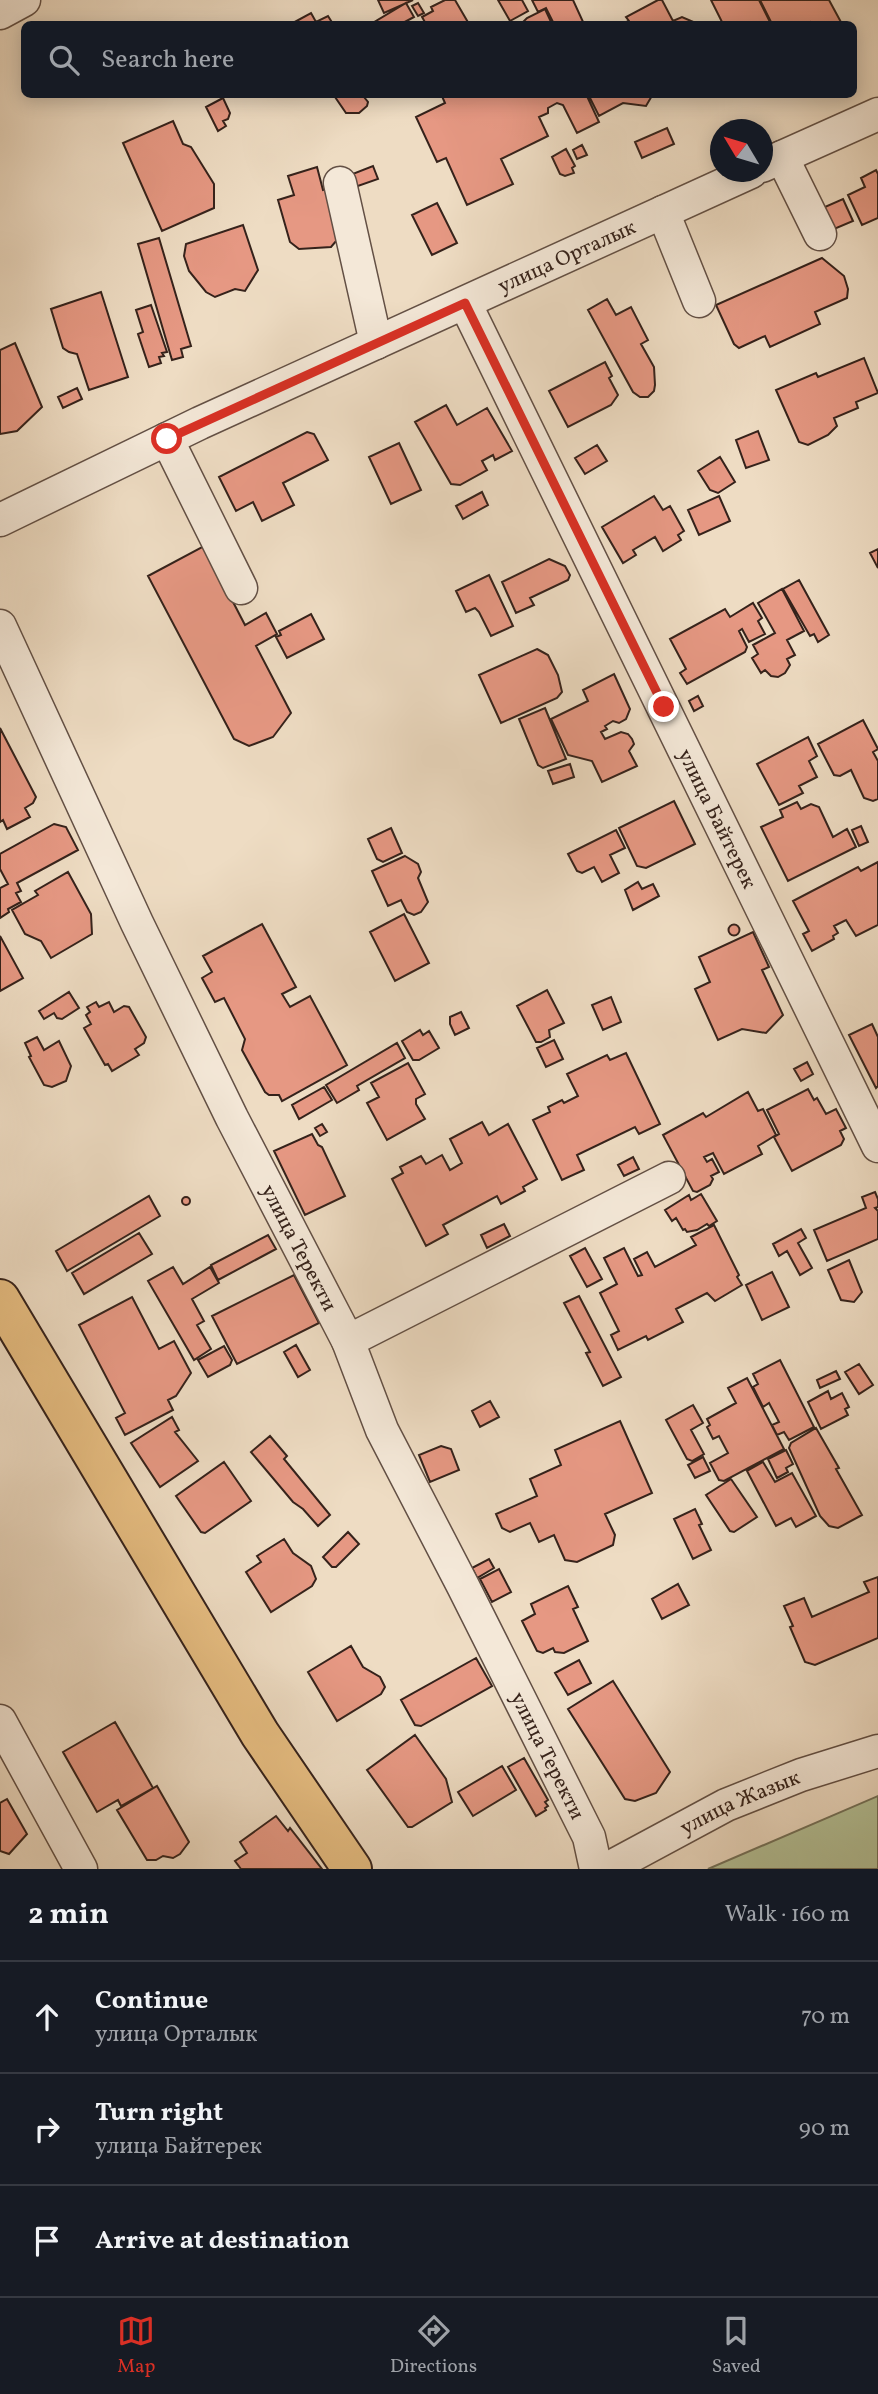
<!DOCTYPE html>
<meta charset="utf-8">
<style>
:root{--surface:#171b24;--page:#20242c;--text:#f1f3f6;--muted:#9ea1a6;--line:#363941;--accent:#d93025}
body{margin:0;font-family:Vollkorn,serif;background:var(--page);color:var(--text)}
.compass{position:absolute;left:710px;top:119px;width:63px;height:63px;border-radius:50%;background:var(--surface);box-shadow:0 4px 18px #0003;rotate:308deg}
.stop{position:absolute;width:21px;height:21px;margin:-16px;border:5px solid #d93025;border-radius:50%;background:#fff}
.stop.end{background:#d93025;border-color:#fff;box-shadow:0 2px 7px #0008}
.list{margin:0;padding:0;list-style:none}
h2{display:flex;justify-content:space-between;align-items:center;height:91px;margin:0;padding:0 28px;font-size:30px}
h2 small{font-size:23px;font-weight:400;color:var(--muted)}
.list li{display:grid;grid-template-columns:46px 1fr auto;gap:21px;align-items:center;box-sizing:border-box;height:112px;padding:0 28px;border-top:2px solid var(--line)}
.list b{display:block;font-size:26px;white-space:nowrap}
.list p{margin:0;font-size:23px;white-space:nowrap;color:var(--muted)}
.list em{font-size:23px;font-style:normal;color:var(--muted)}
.icon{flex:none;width:38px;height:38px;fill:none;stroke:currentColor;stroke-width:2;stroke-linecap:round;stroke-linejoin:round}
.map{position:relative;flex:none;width:878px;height:1869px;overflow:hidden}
.search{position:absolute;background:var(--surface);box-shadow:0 4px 18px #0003;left:21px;right:21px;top:21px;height:77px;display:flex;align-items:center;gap:18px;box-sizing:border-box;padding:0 24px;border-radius:10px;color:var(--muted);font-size:26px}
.sheet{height:427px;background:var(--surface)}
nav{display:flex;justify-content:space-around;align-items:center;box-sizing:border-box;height:98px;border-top:2px solid var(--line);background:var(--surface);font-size:19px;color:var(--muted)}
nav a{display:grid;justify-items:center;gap:4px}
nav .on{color:var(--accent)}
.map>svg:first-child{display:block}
</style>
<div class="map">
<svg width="878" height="1869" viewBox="0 0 878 1869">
<rect width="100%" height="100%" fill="#eedcc3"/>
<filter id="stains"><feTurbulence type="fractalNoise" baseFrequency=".00286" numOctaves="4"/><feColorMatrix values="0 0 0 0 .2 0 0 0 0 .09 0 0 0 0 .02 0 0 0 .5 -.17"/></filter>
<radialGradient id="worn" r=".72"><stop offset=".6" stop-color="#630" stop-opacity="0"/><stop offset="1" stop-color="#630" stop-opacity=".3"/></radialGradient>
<!-- grass -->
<path fill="#b4c298" stroke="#74725a" stroke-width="2" d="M878,1796v73h-170z"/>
<!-- building -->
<path fill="#e69883" stroke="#35221b" stroke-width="2" d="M378,0h35l-29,13z
M445,0h10l14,24h-43l-4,-7 11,-6 -2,-4z
M498,0h24l6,11 -18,10z
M532,0h41l11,24h-30l-8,-16 -8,4z
M658,0h4l11,21 9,-4 16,7h-77l8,-3 -3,-4z
M711,0h48l12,24h-48z
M760,0h69l13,24h-30l-2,-2 -6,2h-32z
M406,3l8,14 -13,7h-30z
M418,3l6,10 -6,3 -6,-10z
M545,9l7,15h-31l6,-6z
M311,13l5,9 12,-6 5,8h-42z
M333,94h35l-4,3 4,5 -1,4 -8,7h-13z
M441,94h145l13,28 -22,11 -14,-28 -6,-2 -9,5v5l-9,4 9,19 -47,23 12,25 -46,21 -21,-47 -9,4 -21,-45 29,-14z
M588,94h65l-7,12 -23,-3 -24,13z
M223,98l7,15 -2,6 -5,2 3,5 -8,5 -12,-24z
M173,121l10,23 8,3 23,37v24l-52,23 -39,-88z
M667,128l7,16 -32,14 -7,-16z
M582,145l5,10 -10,4 -4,-9z
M566,149l9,17 -3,2 2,5 -9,3 -5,-2 -8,-17z
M373,166l5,13 -23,8 -5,-12z
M317,167l6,23 7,-2 13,45 -12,14 -32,2 -9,-7 -12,-42 16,-5 -6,-19z
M876,170l2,4v44l-16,7 -14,-30 17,-8 -4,-9z
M843,199l10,22 -26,11 -9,-22z
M437,203l20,40 -25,12 -20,-40z
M243,225l15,45 -13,21 -10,-2 -20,8 -9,-5 -17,-21 -5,-15 2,-12z
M159,238l32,108 -10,3 2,8 -11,3 -34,-116z
M822,258l22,18 4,13 -1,9 -32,14 5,12 -50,23 -5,-11 -26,12 -5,-4 -18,-39z
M101,292l27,85 -39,13 -12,-36 -8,-2 -6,-4 -12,-39z
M607,299l9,16 15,-8 17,33 -7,4 13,23 1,18 -1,6 -6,6h-8l-7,-5 -45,-82z
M151,305l16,47 -5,1 2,3 -5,1 2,6 -12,4 -11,-33 5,-2 -7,-22z
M15,343l27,64 -25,24 -17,3v-84z
M864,358l14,35 -22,9 2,6 -24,10 3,8 -9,9 -20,10 -9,-3 -23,-52 40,-17 2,4z
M605,362l7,14 -3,2 9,17 -7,10 -43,22 -19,-36z
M77,388l5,11 -19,9 -5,-11z
M446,405l11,20 30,-17 25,43 -17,9 -2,-5 -11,6 5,9 -27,15 -9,-1 -36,-62z
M758,431l11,29 -23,8 -10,-28z
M307,432l7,2 14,26 -45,23 11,22 -32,16 -9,-19 -17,9 -17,-34z
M399,443l22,47 -30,14 -22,-47z
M597,445l10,16 -22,13 -10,-16z
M720,457l15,25 -17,11 -8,-3 -12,-19z
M482,492l6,13 -25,14 -7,-13z
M654,496l9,14 7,-4 14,25 -6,4 3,5 -18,11 -8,-14 -22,13 3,5 -13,8 -21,-36z
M719,496l11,25 -31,14 -11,-25z
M204,546l41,79 21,-12 11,21 -21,12 35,67 -18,24 -24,9 -15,-7 -86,-163z
M878,549v19l-8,-15z
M549,559l16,7 5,9 -2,5 -38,18 4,7 -18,8 -14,-31z
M489,575l24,51 -22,10 -12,-24 -4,-4 -9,4 -10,-21z
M799,580l30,55 -11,7 -4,-8 -4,2 -27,-47z
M782,589l22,42 -17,9 8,15 -8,4 3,6 -5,8 -7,4 -7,-1 -6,-6 -4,3 -9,-15 6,-4 -5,-9 22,-12 -17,-30z
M753,603l9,15 -4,3 7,13 -16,8 -7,-13 -3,2 8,16 -2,5 -58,32 -7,-11 6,-4 -16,-30 55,-30 5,8z
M311,614l13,25 -37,19 -11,-21 5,-2 -2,-4z
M537,649l11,6 10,20 4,17 -5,6 -56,25 -22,-48z
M614,674l16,35 -4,10 -7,4 -6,-2 -8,5 2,3 -6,3 4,7 16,-7 7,2 4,5 2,5 -5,7 8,15 -35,16 -10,-21 -24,-6 -17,-36 37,-18 -5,-11z
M698,696l5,10 -9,5 -5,-10z
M545,708l21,51 -23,9 -5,-3 -19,-46z
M863,720l15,29 -5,3 5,9v38l-5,2 -9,-3 -13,-28 -11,6 -6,-1 -16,-31z
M0,728l36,69 -3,6 -8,5 5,9 -23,12 -4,-9 -3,2z
M808,737l9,19 -8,5 8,16 -18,9 4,7 -24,12 -22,-41z
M570,764l4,13 -21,7 -5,-13z
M674,801l21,43 -49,24 -9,-2 -18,-38z
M797,802l4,7 10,-5 8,3 14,30 14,-8 9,18 -68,34 -27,-54 22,-10 -3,-7z
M54,824l12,3 12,23 -61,33 4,8 -5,2 5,9 -13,7 1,3 -9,6v-30l8,-4 -8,-15v-15z
M861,826l7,16 -9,4 -7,-16z
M391,828l11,25 -19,9 -6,-3 -9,-20z
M616,830l9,18 -15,7 9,18 -17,9 -8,-15 -12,6 -5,-2 -9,-17z
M405,856l13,8 3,8 -3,6 10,24 -7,10 -7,3 -7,-3 -6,-12 -13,6 -16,-35z
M878,862v63l-22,11 -10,-16 -12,6 4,7 -5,3 1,3 -22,12 -9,-17 6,-3 -16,-30 65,-34 3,4z
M68,872l23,42 1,20 -41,24 -10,-17 -16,-7 -13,-24 26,-15 -3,-4z
M638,882l4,7 11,-5 6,12 -26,14 -8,-20z
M404,914l25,49 -34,18 -25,-49z
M262,924l34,63 -14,7 8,13 20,-11 37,69 -65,36 -3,-6h-10l-4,-3 -23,-42 3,-11 -21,-41 -9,4 -13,-24 10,-6 -9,-16z
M728.5 930a5.5 5.5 0 1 1 11 0a5.5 5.5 0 1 1-11 0Z
M753,932l16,35 -7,3 21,45 -17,18 -24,-4 -24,11 -23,-51 15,-7 -11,-25z
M0,936l23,42 -23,13z
M547,990l17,33 -15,7 1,7 -9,5h-5l-19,-36z
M69,992l10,16 -17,11 -5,-1 -3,-5 -10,6 -5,-8z
M611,997l10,25 -18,8 -11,-25z
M96,1002l3,5 10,-5 5,10 10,-6 5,1 17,30 -2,6 -9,6 4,6 -27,16 -4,-7 -3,1 -21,-37 7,-4 -5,-9 4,-3 -3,-5z
M461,1012l8,16 -14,7 -5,-11v-7z
M872,1024l6,13v49l-2,2 -27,-53z
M420,1030l3,5 6,-4 10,17 -20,12h-6l-11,-19z
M37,1037l7,13 15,-9 12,25 -5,15 -14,6 -8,-2 -15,-28 2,-1 -6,-13z
M554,1040l9,19 -17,8 -9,-19z
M397,1043l8,15 -48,28 2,4 -22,13 -11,-18z
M626,1053l34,71 -21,10 -4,-7 -58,28 7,15 -22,10 -29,-60 17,-8 -2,-5 14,-7 2,3 14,-7 -11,-22 40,-19 3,5z
M807,1062l6,12 -12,7 -7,-12z
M408,1063l17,31 -9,5v5l9,15 -38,21 -20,-37 12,-6 -8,-14z
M324,1087l8,13 -33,19 -7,-14z
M808,1089l6,11 3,-2 9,16 10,-5 10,19 -6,3 4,8 -3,6 -49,26 -18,-34 5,-3 -12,-24z
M748,1092l10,19 5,-2 13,26 -18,11 4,8 -38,20 -11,-21 -9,4 3,5 5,-3 7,13 -8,4 2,3 -3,6 -13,7 -4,-1 -30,-56 40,-22 3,4z
M482,1122l7,13 19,-11 29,55 -14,8 2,4 -24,13 -4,-8 -54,29 5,9 -22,12 -34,-67 11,-6 -3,-6 21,-11 5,8 16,-9 8,15 12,-7 -12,-24z
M322,1124l5,8 -7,4 -5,-8z
M312,1134l6,11 4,2 23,49 -40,19 -31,-64z
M633,1157l6,12 -15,7 -6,-11z
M875,1192l3,7v8l-3,1 3,3v28l-51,22 -13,-31 52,-22 -4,-11z
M701,1194l16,27 -8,5 -2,-2 -10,6 -10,2 -2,-3 -2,1 -7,-12 -4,3 -7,-11 24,-15 2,5z
M149,1196l11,20 -93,55 -11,-20z
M182 1201a4 4 0 1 1 8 0a4 4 0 1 1-8 0Z
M504,1224l6,12 -23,12 -6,-13z
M714,1225l25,50 -2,2 5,8 -27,16 -8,-8 -31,16 7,13 -35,18 -2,-4 -28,14 -7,-15 8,-4 -19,-38 17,-9 -13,-26 20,-10 14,28 4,-1 -8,-16 13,-7 8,15 41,-22 -5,-8z
M801,1229l5,9 -8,5 14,25 -12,7 -13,-24 -8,5 -6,-12z
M139,1233l13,21 -68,40 -12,-21z
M268,1235l8,14 -58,31 -7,-15z
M585,1248l17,31 -15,8 -17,-31z
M849,1260l13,32 -8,10 -13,-2 -13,-30z
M173,1267l10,17 27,-17 9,16 -27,16 12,22 -7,4 14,24 -17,11 -46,-79z
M772,1272l17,35 -27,13 -16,-35z
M294,1275l25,48 -82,41 -25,-48z
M579,1296l42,81 -18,9 -17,-33 4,-1 -26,-49z
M132,1297l27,52 15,-8 17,32 -15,23 -8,4 5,10 -48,25 -9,-17 9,-5 -46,-88z
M296,1345l14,25 -12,7 -14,-25z
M224,1346l8,14 -2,5 -22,12 -10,-17z
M780,1360l34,67 -25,13 -5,-8 -7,3 -5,-10 7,-3 -10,-19 -6,4 -10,-20 5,-3 -5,-10z
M859,1364l14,21 -14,9 -14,-22z
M836,1371l4,8 -20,9 -3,-8z
M747,1378l37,71 -60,32 -5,-1 -9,-17 18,-10 -9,-17 -6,3 -6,-12 3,-2 -3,-6 29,-16 -8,-15z
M828,1391l3,8 11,-6 7,14 -4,2 3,6 -27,14 -13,-27z
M490,1401l9,16 -19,10 -8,-16z
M693,1405l10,18 -12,7 13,24 -12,7 -5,-2 -21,-39z
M172,1417l7,13 -4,2 23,29 -38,26 -29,-44z
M620,1421l32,72 -47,21 10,21 -2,10 -36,17 -12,-2 -11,-25 -15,7 -9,-19 -20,9 -8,-4 -6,-14 41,-18 -7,-17 31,-14 -6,-15z
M816,1428l23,40 -3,1 26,46 -24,13 -9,-2 -9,-10 -31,-68 2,-5z
M270,1436l17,20 -3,3 46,56 -12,11 -15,-17 -10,-7 -42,-50z
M441,1446l10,3 8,21 -29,12 -11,-27z
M786,1450l7,14 -7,4 2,4 -11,6 -9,-19z
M703,1457l7,14 -15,7 -7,-13z
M224,1462l27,39 -46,32 -4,-1 -25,-36z
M763,1462l12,20 17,-9 24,43 -20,11 -5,-9 -15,8 -29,-55z
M731,1479l26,38 -23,15 -4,-1 -24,-36z
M695,1509l7,15 -3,1 12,25 -18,9 -19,-40z
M348,1532l11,12 -23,23h-4l-9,-10z
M284,1539l9,14 18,13 5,13 -4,7 -41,26 -25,-40 15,-10 -4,-6z
M489,1559l5,9 -17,10 -5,-10z
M499,1569l12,23 -19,10 -12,-23z
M878,1577v61l-63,27 -10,-3 -15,-35 3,-1 -9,-20 20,-8 8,19 57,-25 -5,-10z
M678,1584l11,21 -27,14 -10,-20z
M568,1586l10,21 -5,2 15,32 -24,12 -9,-1 -2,-4 -10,5 -6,-2 -15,-30 13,-7 -4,-10z
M351,1646l12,21 17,10 5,10 -4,7 -44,27 -29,-49z
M476,1658l16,28 -71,40 -6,-1 -14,-25z
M579,1660l12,23 -23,12 -13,-22z
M613,1681l57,91 -14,21 -21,8 -10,-2 -57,-90z
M115,1722l38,66 -32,18 -3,-6 -21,12 -34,-60z
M415,1735l31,44 6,23 -40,25h-4l-41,-57z
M524,1758l24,42 -3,2 3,4 -3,2 1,2 -10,6 -28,-49z
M502,1766l14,24 -43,26 -15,-24z
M157,1786l32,56 -9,12 -7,4 -10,-2 -7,4h-9l-30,-50z
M7,1799l20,35 -18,20 -9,-3v-48z
M276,1816l12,15 2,-3 32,41h-81l-6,-8 12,-8 -7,-11z"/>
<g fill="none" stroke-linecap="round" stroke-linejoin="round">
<!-- minor casing -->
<g stroke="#635045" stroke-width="35">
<g id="minor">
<path d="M0,13l24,-13"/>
<path d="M782,157l38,77"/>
<path d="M762,166l116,-52"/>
<path d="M340,183l36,160"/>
<path d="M663,212l36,89"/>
<path id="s1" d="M465,303l413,843"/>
<path d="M167,439l74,149"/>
<path id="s2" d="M0,520l200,-97 551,-251"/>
<path id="s3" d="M0,626l137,297 95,195 116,223 34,89 81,156 126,251 7,32"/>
<path d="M348,1341l321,-163"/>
<path d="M0,1721l81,148"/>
<path id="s4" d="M607,1869l119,-64 75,-30 77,-24"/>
</g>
</g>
<!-- major casing -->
<g stroke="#35221b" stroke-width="42">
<path id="major" d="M0,1299l260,435 92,135"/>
</g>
<!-- minor -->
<use href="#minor" stroke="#f4e8d8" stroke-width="32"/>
<!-- major -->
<use href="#major" stroke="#e7be82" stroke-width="38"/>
</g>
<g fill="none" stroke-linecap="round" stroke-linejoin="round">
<!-- route -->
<path stroke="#d93025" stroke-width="9" d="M167,439l298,-136 199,404"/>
</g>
<g text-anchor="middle" stroke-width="5" stroke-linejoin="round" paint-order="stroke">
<!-- street labels -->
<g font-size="21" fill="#35221b" stroke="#f4e8d8">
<text dy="7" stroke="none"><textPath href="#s2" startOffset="625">улица Орталык</textPath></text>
<text dy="7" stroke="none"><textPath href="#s1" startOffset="574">улица Байтерек</textPath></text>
<text dy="7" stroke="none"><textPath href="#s3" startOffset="690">улица Теректи</textPath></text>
<text dy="7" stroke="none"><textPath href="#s3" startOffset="1256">улица Теректи</textPath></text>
<text dy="7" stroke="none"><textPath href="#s4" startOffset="149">улица Жазык</textPath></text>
</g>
</g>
<rect width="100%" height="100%" filter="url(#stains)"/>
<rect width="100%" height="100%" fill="url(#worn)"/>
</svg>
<svg class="compass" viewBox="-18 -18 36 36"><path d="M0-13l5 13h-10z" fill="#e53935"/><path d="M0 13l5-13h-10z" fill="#9ea1a6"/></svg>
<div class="stop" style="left:167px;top:439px"></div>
<div class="stop end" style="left:664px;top:707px"></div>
<div class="search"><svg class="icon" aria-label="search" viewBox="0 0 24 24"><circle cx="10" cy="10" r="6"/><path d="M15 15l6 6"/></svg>Search here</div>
</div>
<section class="sheet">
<h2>2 min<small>Walk · 160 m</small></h2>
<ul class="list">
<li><svg class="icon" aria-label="ahead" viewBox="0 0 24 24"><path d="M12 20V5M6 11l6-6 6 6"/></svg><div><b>Continue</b><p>улица Орталык</p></div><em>70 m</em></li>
<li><svg class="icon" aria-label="right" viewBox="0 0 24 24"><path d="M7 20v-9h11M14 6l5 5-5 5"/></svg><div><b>Turn right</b><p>улица Байтерек</p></div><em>90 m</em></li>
<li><svg class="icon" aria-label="arrive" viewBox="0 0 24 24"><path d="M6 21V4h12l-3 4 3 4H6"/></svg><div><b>Arrive at destination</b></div></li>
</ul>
</section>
<nav>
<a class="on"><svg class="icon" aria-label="map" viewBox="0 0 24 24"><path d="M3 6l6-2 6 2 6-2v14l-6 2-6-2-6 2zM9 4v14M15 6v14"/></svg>Map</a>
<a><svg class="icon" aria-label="directions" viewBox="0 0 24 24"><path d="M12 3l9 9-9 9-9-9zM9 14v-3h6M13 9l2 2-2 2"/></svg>Directions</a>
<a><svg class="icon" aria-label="saved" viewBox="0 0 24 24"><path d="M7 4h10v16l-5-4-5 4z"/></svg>Saved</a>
</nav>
